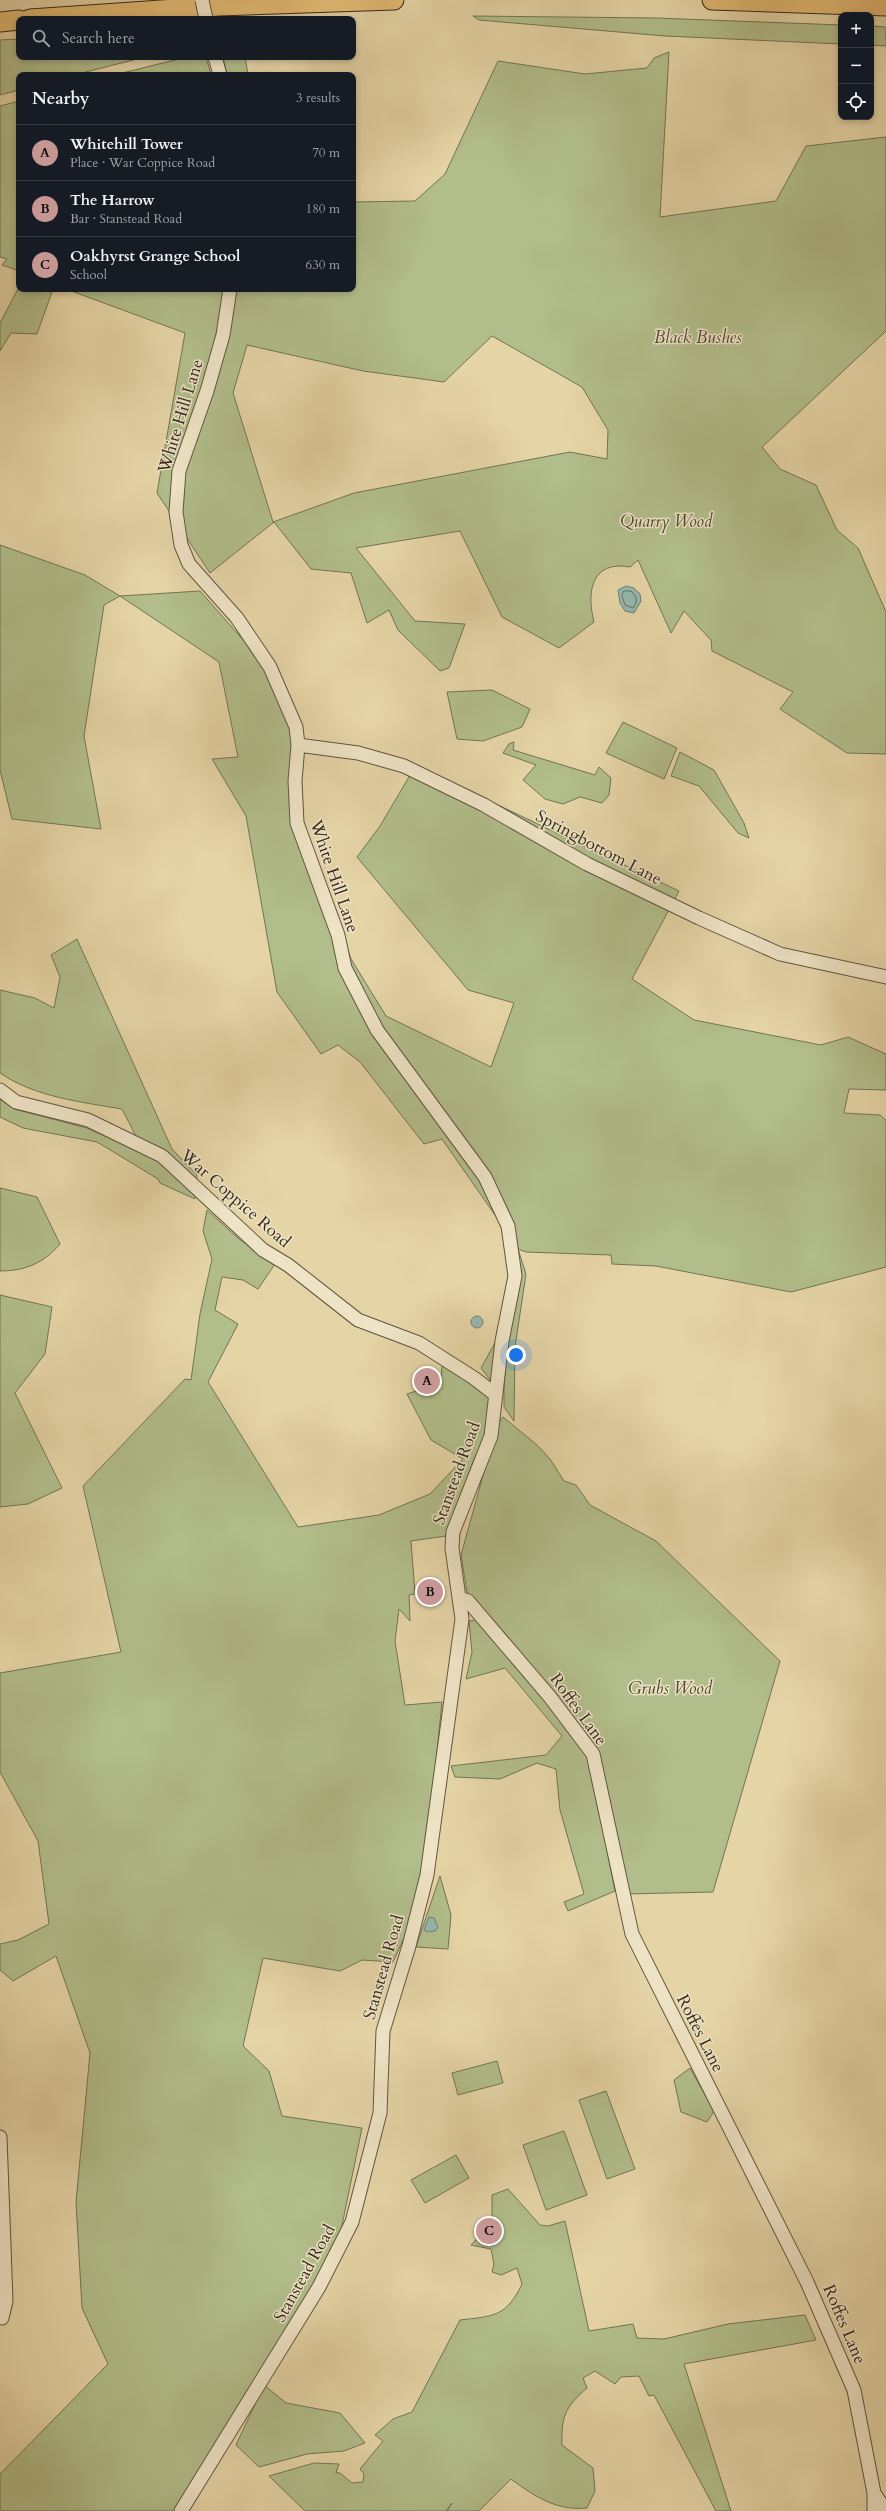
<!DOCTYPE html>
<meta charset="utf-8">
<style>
:root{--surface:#171b24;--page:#242831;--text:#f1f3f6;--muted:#9ea1a6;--line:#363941;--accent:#c59692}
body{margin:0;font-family:Cardo,serif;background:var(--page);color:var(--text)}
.controls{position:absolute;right:12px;top:12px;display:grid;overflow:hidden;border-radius:8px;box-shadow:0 2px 6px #0003}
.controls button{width:36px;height:36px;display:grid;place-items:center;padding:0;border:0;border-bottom:1px solid var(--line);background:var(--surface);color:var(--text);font:20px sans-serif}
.you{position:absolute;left:516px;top:1355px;width:14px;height:14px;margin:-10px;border:3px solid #fff;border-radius:50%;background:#1a73e8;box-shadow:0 0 0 6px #1a73e833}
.badge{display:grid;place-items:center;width:26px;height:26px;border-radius:50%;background:var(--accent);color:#111;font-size:13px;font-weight:700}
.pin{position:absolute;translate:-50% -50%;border:2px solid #fff;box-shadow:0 1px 4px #0006}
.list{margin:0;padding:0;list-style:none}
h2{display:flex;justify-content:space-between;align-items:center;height:52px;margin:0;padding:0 16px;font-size:17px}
h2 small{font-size:13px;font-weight:400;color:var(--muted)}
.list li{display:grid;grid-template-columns:26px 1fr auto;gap:12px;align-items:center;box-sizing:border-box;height:56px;padding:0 16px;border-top:1px solid var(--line)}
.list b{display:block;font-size:15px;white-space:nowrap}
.list p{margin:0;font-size:13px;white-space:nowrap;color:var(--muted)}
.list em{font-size:13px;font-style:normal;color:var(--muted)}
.icon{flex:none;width:22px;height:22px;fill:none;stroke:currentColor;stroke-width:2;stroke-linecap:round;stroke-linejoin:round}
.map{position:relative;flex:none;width:886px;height:2511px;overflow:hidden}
.search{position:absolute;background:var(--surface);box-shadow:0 2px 6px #0003;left:16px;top:16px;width:340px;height:44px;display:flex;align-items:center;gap:10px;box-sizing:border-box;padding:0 14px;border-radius:8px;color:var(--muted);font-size:15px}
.panel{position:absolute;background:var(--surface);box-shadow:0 2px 6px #0003;left:16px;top:72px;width:340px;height:220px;border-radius:8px}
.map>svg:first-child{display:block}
</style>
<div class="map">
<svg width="886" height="2511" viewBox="0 0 886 2511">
<rect width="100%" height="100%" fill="#e5d4a6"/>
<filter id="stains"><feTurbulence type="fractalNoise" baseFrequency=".005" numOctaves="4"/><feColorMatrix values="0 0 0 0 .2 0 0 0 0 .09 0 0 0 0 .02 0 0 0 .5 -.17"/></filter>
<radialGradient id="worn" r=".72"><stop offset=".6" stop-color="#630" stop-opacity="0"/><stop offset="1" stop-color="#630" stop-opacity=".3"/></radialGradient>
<!-- green -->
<path fill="#b1bd8a" stroke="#737454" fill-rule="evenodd" d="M473,16l183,2 185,7v19l-176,-8 -186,-16z
M871,26l15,1v19l-15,-1z
M19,39v18h126l-71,18h-55v15l-19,5v-55z
M669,52l-9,165 116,-16 30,-55 80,-9v194l-124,116 18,22 36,16 21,45 21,18 28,64v142l-39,-1 -67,-44 13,-17 -81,-41 -1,-11 -27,-29 -13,22 -33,-73 -8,7c-38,-7 -44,24 -36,55l-35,26 -57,-31 -42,-86 -104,17 59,73 50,3 -16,44 -9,3 -42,-41 -9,-20 -22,13 -16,-50 -40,-4 -37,-47 -64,51 -53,-80 28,-160 -119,-44h159l3,54 8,-54h117v-87l62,-1 30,-27 53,-113 87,13 62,-6 7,-10zM492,336l90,51 26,43 -1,29 -37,-7 -216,41 -81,29 -40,-129 14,-48 116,26 81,11z
M187,57h19l5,18h-97z
M223,57h22l3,18h-21z
M19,101v170l-17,-6 5,-6 -7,-2v-151z
M19,287v2h34l-16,45 -26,-1 -11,18v-28z
M0,545l85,30 35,21 80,-5 61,69 30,66 8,83 7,26 45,124 35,57 105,51 23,-64 -46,-13 -111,-133 23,-31 29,-49 -8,-18 278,132 -47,88 62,41 127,25 27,-8 38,17v36l-37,-1 -5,24 36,2 6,5v147l-95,25 -135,-26 -44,-2 -1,-9 -85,-3 -8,-3 8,25 -11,73 -1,74 -10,-14v-18l3,-47 7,-29 5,-37 -1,-28 -76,-109 -18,5 -64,-82 -22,-17 -17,9 -44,-62 -31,-176 -34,-57 26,-2 -19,-95 -99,-66 -16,9 -20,131 17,93 -89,-10 -12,-49z
M492,690l38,19 -8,18 -39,14 -26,-2 -10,-47z
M623,722l54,26 -13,31 -58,-26z
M514,742l-1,8 82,25 4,-8 12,11 -2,17 -7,8 -22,-6 -17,7 -18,-5 -22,-19 13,-15 -33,-12 6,-9z
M680,752l34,18 30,53 5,15 -11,-5 -39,-47 -28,-10z
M77,939l95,210 25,26 -2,24 -35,-16 -2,-4 -61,-37 -74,-14 -23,-11v-18l14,10 73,19 58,26 -23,-45c-41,-7 -87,-12 -122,-36v-83l35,8 19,10 6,-31 -9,-22z
M0,1188l37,9 23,47c-16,19 -35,27 -60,27z
M207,1210l32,29 36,25 -17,25 -15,-9 -21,-3 -7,33 23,14 -30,58 90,145 81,-12 51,-21 33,-35 -32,-19 -24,-46 34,-11 1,-18 42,26 6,7 -6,42 -10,19 -28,77 -35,5 4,53 -6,1 1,26 -11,-12 -4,32 10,64 37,-3 -16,159 -21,75 -12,26 -31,-2 -22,11 -77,-13 -20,88 26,25 13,45 80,12 -22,107 -49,93 -112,183h-179v-37l108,-110 -26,-56 -6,-106 14,-149 -34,-97 -43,25 -13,-11v-26l18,-4 31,-16 -11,-83 -38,-69v-99l121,-21 -38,-166 102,-107 6,1 9,-66 12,-55 -9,-28z
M0,1295l52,12 -7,47 -30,39 47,95 -34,16 -28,3z
M496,1341l-3,43 -12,-16z
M503,1417l34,28 13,14 14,22 12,4 14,20 66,36 124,120 -67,231 -86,2 -30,-141 -77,-99 -53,-62 -6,-37 36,-130z
M476,1620l72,80 40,54 27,137 -47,20 -4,-9 20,-8 -24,-84 -4,-41 -19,-6 -37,16 -45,-2 -4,-11 95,-11 16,-19 -57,-68 -39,11 6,-27 -3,-31z
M440,1876l11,39 -3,34 -32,-2z
M497,2061l6,22 -45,12 -6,-22z
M690,2068l24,43 -7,11 -26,-10 -7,-32z
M606,2091l29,78 -28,10 -28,-79z
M564,2131l23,64 -41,15 -23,-65z
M456,2155l13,23 -44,25 -14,-23z
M508,2189l32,36 8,1 17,-5 24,110 44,-7 4,14 27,1 64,-15 77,-9 11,25 -132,24 47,147h-15l-62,-116 -5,1 -10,-20 -18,1 -6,7 -20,-13 -12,7 4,10c-22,19 -26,29 -25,57l31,23 2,23 -8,17c-31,3 -53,-12 -76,-29l-32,32h-32l5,-8 -6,8h-141l-36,-35 45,-13 25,1 -3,9h4l12,10 11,-1 1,-8 -4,-5 23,-28 -8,-6 18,-16 19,-7 48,-92c34,-4 46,-3 62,-36l-5,-16 -16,7 -9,-3 2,-8 -3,-15 -20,-4 21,-22v-28z
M264,2385l22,18 54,10 25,30 -21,8 -37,3 -48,13 -23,-22z"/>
<!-- water -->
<path fill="#96b7ad" stroke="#6f7f74" d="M626,586l8,2 6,6 1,7 -7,12 -9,-2 -5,-8 -2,-13z
M471 1322a6 6 0 1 1 12 0a6 6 0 1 1-12 0Z
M429,1917l5,1 4,9 -3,4 -7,1 -4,-2z"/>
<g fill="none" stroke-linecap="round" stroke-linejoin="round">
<!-- shore -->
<path stroke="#667066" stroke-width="1" d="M624,591h7c6,6 7,10 2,17l-8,-3 -3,-9z"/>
<!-- minor casing -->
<g stroke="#615441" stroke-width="15">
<path id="minor" d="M215,57l5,18
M298,745l60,8 46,13 80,39 103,59 112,54 81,36 106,23
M0,1090l16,12 72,18 74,36 101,94 25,15 70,55 61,23 55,35 22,17
M459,1598l9,3 82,96 43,57 39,180 175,348 47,108 20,103v18
M0,2137l6,164 -4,17
M874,2493l12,18
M181,2511l138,-224 33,-65 28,-109 3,-82 26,-85 18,-71 35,-256 -10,-71 1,-16 38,-96 11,-95 13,-65 -7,-50 -23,-49 -108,-147 -32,-62 -7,-33 -41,-112 -2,-42 3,-36 -2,-18 -26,-60 -33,-49 -48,-54 -8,-19 -5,-33 3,-41 28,-80 16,-56 7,-46"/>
</g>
<!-- highway casing -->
<g stroke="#352a1f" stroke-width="21">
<path id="highway" d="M712,0l174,6
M30,19l189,-13 175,-6
M0,22l19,-2"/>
</g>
<!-- minor -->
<use href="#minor" stroke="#eee3c5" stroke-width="13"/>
<!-- highway -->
<use href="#highway" stroke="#e2ba73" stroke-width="19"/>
<!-- minor-bridge casing -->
<g stroke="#615441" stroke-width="15" stroke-linecap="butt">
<path id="minor-bridge" d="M202,0l4,19"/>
</g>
<!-- minor-bridge -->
<use href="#minor-bridge" stroke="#eee3c5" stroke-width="13"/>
</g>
<g text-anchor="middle" stroke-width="3" stroke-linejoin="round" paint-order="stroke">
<!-- park labels -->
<g font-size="17" font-style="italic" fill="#4e4734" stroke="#eee3c5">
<text x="698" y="343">Black Bushes</text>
<text x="666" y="527">Quarry Wood</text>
<text x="670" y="1694">Grubs Wood</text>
</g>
<!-- street labels -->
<g font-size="17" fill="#352a1f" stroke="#eee3c5">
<text transform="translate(180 416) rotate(-73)" y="6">White Hill Lane</text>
<text transform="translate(599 847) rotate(28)" y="6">Springbottom Lane</text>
<text transform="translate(335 876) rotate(71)" y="6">White Hill Lane</text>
<text transform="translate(236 1198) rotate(41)" y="6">War Coppice Road</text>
<text transform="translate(456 1473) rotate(-70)" y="6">Stanstead Road</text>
<text transform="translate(579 1709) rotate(54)" y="6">Roffes Lane</text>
<text transform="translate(383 1967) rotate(-74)" y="6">Stanstead Road</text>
<text transform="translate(701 2033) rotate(63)" y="6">Roffes Lane</text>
<text transform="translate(304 2273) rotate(-61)" y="6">Stanstead Road</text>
<text transform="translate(845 2324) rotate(67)" y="6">Roffes Lane</text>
</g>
</g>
<rect width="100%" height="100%" filter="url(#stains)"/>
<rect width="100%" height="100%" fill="url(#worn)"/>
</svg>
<div class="controls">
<button>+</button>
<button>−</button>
<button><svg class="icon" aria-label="locate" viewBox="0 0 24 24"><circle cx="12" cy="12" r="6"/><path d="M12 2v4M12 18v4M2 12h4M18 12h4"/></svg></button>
</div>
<div class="you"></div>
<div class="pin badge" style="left:427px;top:1381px">A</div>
<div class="pin badge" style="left:430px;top:1592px">B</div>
<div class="pin badge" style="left:489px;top:2231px">C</div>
<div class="search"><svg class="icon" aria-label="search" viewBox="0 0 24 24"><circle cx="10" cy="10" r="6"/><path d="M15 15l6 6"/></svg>Search here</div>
<section class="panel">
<h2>Nearby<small>3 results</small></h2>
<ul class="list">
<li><span class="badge">A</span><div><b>Whitehill Tower</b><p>Place · War Coppice Road</p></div><em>70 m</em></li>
<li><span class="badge">B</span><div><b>The Harrow</b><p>Bar · Stanstead Road</p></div><em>180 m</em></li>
<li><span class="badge">C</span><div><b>Oakhyrst Grange School</b><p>School</p></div><em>630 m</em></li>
</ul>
</section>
</div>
